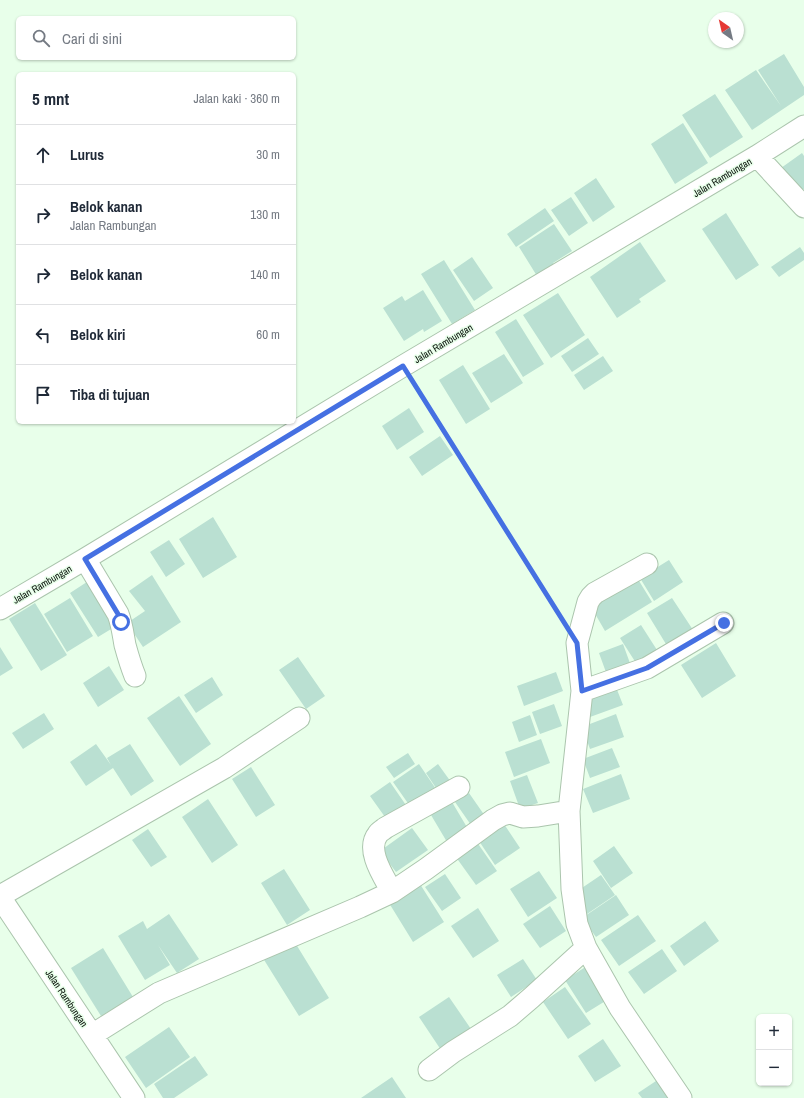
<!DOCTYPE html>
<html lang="id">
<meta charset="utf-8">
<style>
:root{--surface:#fff;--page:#f2f2f3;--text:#1f2937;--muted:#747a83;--line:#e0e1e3}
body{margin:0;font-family:"Archivo Narrow",sans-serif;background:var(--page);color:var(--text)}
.controls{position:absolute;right:12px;bottom:12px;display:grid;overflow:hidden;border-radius:6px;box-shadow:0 1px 3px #0004}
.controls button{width:36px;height:36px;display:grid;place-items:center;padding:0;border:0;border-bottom:1px solid var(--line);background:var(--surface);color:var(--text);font:20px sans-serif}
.compass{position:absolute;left:708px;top:12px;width:36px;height:36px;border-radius:50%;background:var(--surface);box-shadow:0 1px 3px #0004;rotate:326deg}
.stop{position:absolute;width:12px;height:12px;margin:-9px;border:3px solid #4570e2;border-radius:50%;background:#fff}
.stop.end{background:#4570e2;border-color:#fff;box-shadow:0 1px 4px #0008}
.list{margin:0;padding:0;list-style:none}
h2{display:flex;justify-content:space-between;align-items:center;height:52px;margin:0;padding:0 16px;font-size:17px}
h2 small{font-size:13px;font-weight:400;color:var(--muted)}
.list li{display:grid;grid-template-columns:26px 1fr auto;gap:12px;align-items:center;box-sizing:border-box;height:60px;padding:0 16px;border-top:1px solid var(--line)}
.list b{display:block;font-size:15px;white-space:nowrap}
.list p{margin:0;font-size:13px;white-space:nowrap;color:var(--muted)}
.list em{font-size:13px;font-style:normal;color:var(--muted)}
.icon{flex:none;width:22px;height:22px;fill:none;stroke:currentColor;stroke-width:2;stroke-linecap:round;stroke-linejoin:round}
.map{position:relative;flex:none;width:804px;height:1098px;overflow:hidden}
.search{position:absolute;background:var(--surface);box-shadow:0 1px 3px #0004;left:16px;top:16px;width:280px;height:44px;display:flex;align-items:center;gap:10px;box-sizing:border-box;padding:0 14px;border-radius:6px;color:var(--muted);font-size:15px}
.panel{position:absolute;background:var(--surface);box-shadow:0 1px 3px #0004;left:16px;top:72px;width:280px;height:352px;border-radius:6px}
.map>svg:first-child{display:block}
</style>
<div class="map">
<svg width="804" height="1098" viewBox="0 0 804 1098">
<rect width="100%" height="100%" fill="#e8ffea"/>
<!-- building -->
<path fill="#bae0d2" d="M784,54l20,33v8l-52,35 -27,-40 31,-20 25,36 -23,-36z
M715,94l28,43 -33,21 -28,-43z
M683,123l25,40 -33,21 -24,-40z
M802,153l2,3v33l-6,4 -17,-25z
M596,178l19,29 -22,15 -19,-29z
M571,197l17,26 -19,13 -18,-26z
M545,208l9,13 -38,26 -9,-13z
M726,213l33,52 -23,15 -34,-51z
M554,224l18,27 -19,12 1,2 -17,11 -18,-29z
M640,242l26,39 -27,18 2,3 -24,16 -27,-41z
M800,247l4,6v7l-25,17 -8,-10z
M472,257l21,31 -19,13 -21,-31z
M444,260l31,50 -23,14 -31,-50z
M423,290l19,31 -18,11 -1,-3 -19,12 -21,-33 19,-12 3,5z
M558,293l27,42 -34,23 -28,-43z
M516,319l28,45 -21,13 -28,-45z
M588,338l11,16 -27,18 -11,-16z
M504,354l19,29 -32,20 -19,-30z
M603,356l10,15 -29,19 -10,-15z
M463,365l27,44 -24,15 -27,-44z
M409,408l15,24 -27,18 -15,-24z
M440,436l13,19 -31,21 -13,-19z
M213,517l24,40 -34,21 -24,-39z
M169,540l16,24 -19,13 -16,-25z
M669,560l14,22 -29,19 -14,-23z
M152,575l29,47 -38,25 -16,-24 18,-12 -16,-20z
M636,576l16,26 -47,29 -15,-26z
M93,578l28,45 -23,14 -28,-44z
M70,598l23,38 -26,16 -23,-38z
M672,598l23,35 -26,16 -22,-36z
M35,603l32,52 -26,16 -32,-52z
M641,625l16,25 -21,13 -16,-25z
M716,643l20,33 -34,22 -21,-33z
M623,644l8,22 -24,9 -8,-22z
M0,647l13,21 -13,8z
M298,657l27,39 -19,13 -27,-39z
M109,666l15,24 -26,17 -15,-24z
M556,672l7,19 -39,15 -7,-20z
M212,677l11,18 -27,18 -12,-18z
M614,682l9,23 -33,12 -9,-22z
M179,696l32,48 -31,22 -33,-48z
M554,704l8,22 -22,8 -8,-22z
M44,713l10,16 -31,20 -11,-16z
M616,714l8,23 -34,12 -8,-22z
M530,715l7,20 -18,7 -7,-20z
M541,739l9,24 -36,14 -9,-25z
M96,744l15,21 -4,-7 23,-14 24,37 -23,15 -18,-28 -27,18 -16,-24z
M612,748l8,19 -30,11 -7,-19z
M408,753l7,11 -21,14 -8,-11z
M419,764l19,28 -26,17 -19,-27z
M438,764l13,18 -13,9 -12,-18z
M251,767l24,38 -19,12 -24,-38z
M621,774l9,25 -37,14 -10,-24z
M527,775l11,28 -18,6 -10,-28z
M390,782l20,29 -20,13 -20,-28z
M469,793l16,23 -14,9 -16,-23z
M208,799l30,46 -26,18 -30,-46z
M452,802l16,27 -21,13 -16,-27z
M502,821l18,27 -25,17 -18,-27z
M412,828l16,22 -32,22 -16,-21z
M148,829l19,28 -16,10 -19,-27z
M474,838l23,33 -21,14 -23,-32z
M614,846l19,27 -22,15 -18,-27z
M284,869l26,41 -23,15 -26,-42z
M539,871l18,27 -29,19 -18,-28z
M445,874l16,24 -19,13 -17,-24z
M601,875l14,20 -28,19 -14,-20z
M420,884l24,38 -31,20 -24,-39z
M616,895l13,20 -33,22 -14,-19z
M550,906l16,25 -26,17 -17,-24z
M478,908l21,33 -26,17 -22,-32z
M169,914l30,45 -22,14 -19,-28 12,20 -25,15 -27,-44 25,-15 4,8z
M638,915l18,26 -37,25 -18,-26z
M705,921l14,20 -35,25 -14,-20z
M291,936l38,62 -30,18 -38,-61z
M103,948l30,49 -32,19 -30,-48z
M662,949l15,22 -33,23 -16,-22z
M523,959l14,21 -26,17 -14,-22z
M587,966l20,34 -21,13 -21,-33z
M565,987l26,37 -23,15 -25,-37z
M449,997l22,32 -30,21 -22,-33z
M169,1027l21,30 -44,31 -21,-31z
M603,1039l18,27 -26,16 -17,-26z
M195,1056l13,19 -34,23h-11l-9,-14z
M665,1075l16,23h-39l-4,-5z
M392,1077l14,21h-45z"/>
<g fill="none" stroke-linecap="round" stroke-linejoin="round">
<!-- minor casing -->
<g stroke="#abc5ad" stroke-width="23">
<path id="minor" d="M757,156l47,51
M85,559l33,55c4,10 5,20 7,31 3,11 6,21 10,31
M647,564l-52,29 -4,4 -3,5 -11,41 5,48 -13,120 3,78 5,35 9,24 34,60 61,90
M0,609l85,-50 318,-193 354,-210 47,-30
M582,691l65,-23 76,-45
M392,892c-8,-15 -27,-42 -14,-58 1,-2 5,-4 7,-6l74,-41
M0,896l224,-128 75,-50
M0,897l134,201
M92,1035l67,-42 201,-86 32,-15 34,-23 67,-49 9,-5 8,-2 13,4 15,-1 31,-5
M429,1070l24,-18 57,-36 21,-18 55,-50"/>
</g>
<!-- path -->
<path stroke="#91a393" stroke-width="2.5" stroke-dasharray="1 3" stroke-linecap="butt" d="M413,382l150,238"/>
<!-- minor -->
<use href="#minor" stroke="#fff" stroke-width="21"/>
</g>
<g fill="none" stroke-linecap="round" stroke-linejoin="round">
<!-- route -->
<path stroke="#4570e2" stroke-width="5" d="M121,622l-3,-8 -33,-55 318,-193 174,277 5,48 65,-23 77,-45"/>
</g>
<g text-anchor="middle" stroke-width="3" stroke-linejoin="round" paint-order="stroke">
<!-- street labels -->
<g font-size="10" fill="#0a130b" stroke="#e8ffea">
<text transform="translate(722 177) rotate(-31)" y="4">Jalan Rambungan</text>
<text transform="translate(443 343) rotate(-31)" y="4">Jalan Rambungan</text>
<text transform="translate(42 584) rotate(-30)" y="4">Jalan Rambungan</text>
<text transform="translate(67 998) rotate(56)" y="4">Jalan Rambungan</text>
</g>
</g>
</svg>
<div class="controls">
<button>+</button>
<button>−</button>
</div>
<svg class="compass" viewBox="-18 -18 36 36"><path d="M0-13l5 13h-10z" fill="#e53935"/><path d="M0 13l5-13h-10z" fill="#747a83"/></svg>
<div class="stop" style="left:121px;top:622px"></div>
<div class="stop end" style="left:724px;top:623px"></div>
<div class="search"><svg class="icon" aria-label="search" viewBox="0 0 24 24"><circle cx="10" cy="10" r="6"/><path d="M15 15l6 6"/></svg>Cari di sini</div>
<section class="panel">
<h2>5 mnt<small>Jalan kaki · 360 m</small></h2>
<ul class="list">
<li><svg class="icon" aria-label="ahead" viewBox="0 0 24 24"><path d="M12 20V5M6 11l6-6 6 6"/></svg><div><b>Lurus</b></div><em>30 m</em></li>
<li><svg class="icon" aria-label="right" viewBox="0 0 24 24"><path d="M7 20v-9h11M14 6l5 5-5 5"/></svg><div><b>Belok kanan</b><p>Jalan Rambungan</p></div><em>130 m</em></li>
<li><svg class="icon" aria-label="right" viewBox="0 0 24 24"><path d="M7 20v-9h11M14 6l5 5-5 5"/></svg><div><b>Belok kanan</b></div><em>140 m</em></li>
<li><svg class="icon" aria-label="left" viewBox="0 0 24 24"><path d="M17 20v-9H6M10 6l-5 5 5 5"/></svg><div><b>Belok kiri</b></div><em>60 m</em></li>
<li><svg class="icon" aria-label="arrive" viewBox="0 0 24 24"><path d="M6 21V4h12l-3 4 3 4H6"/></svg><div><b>Tiba di tujuan</b></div></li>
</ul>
</section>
</div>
